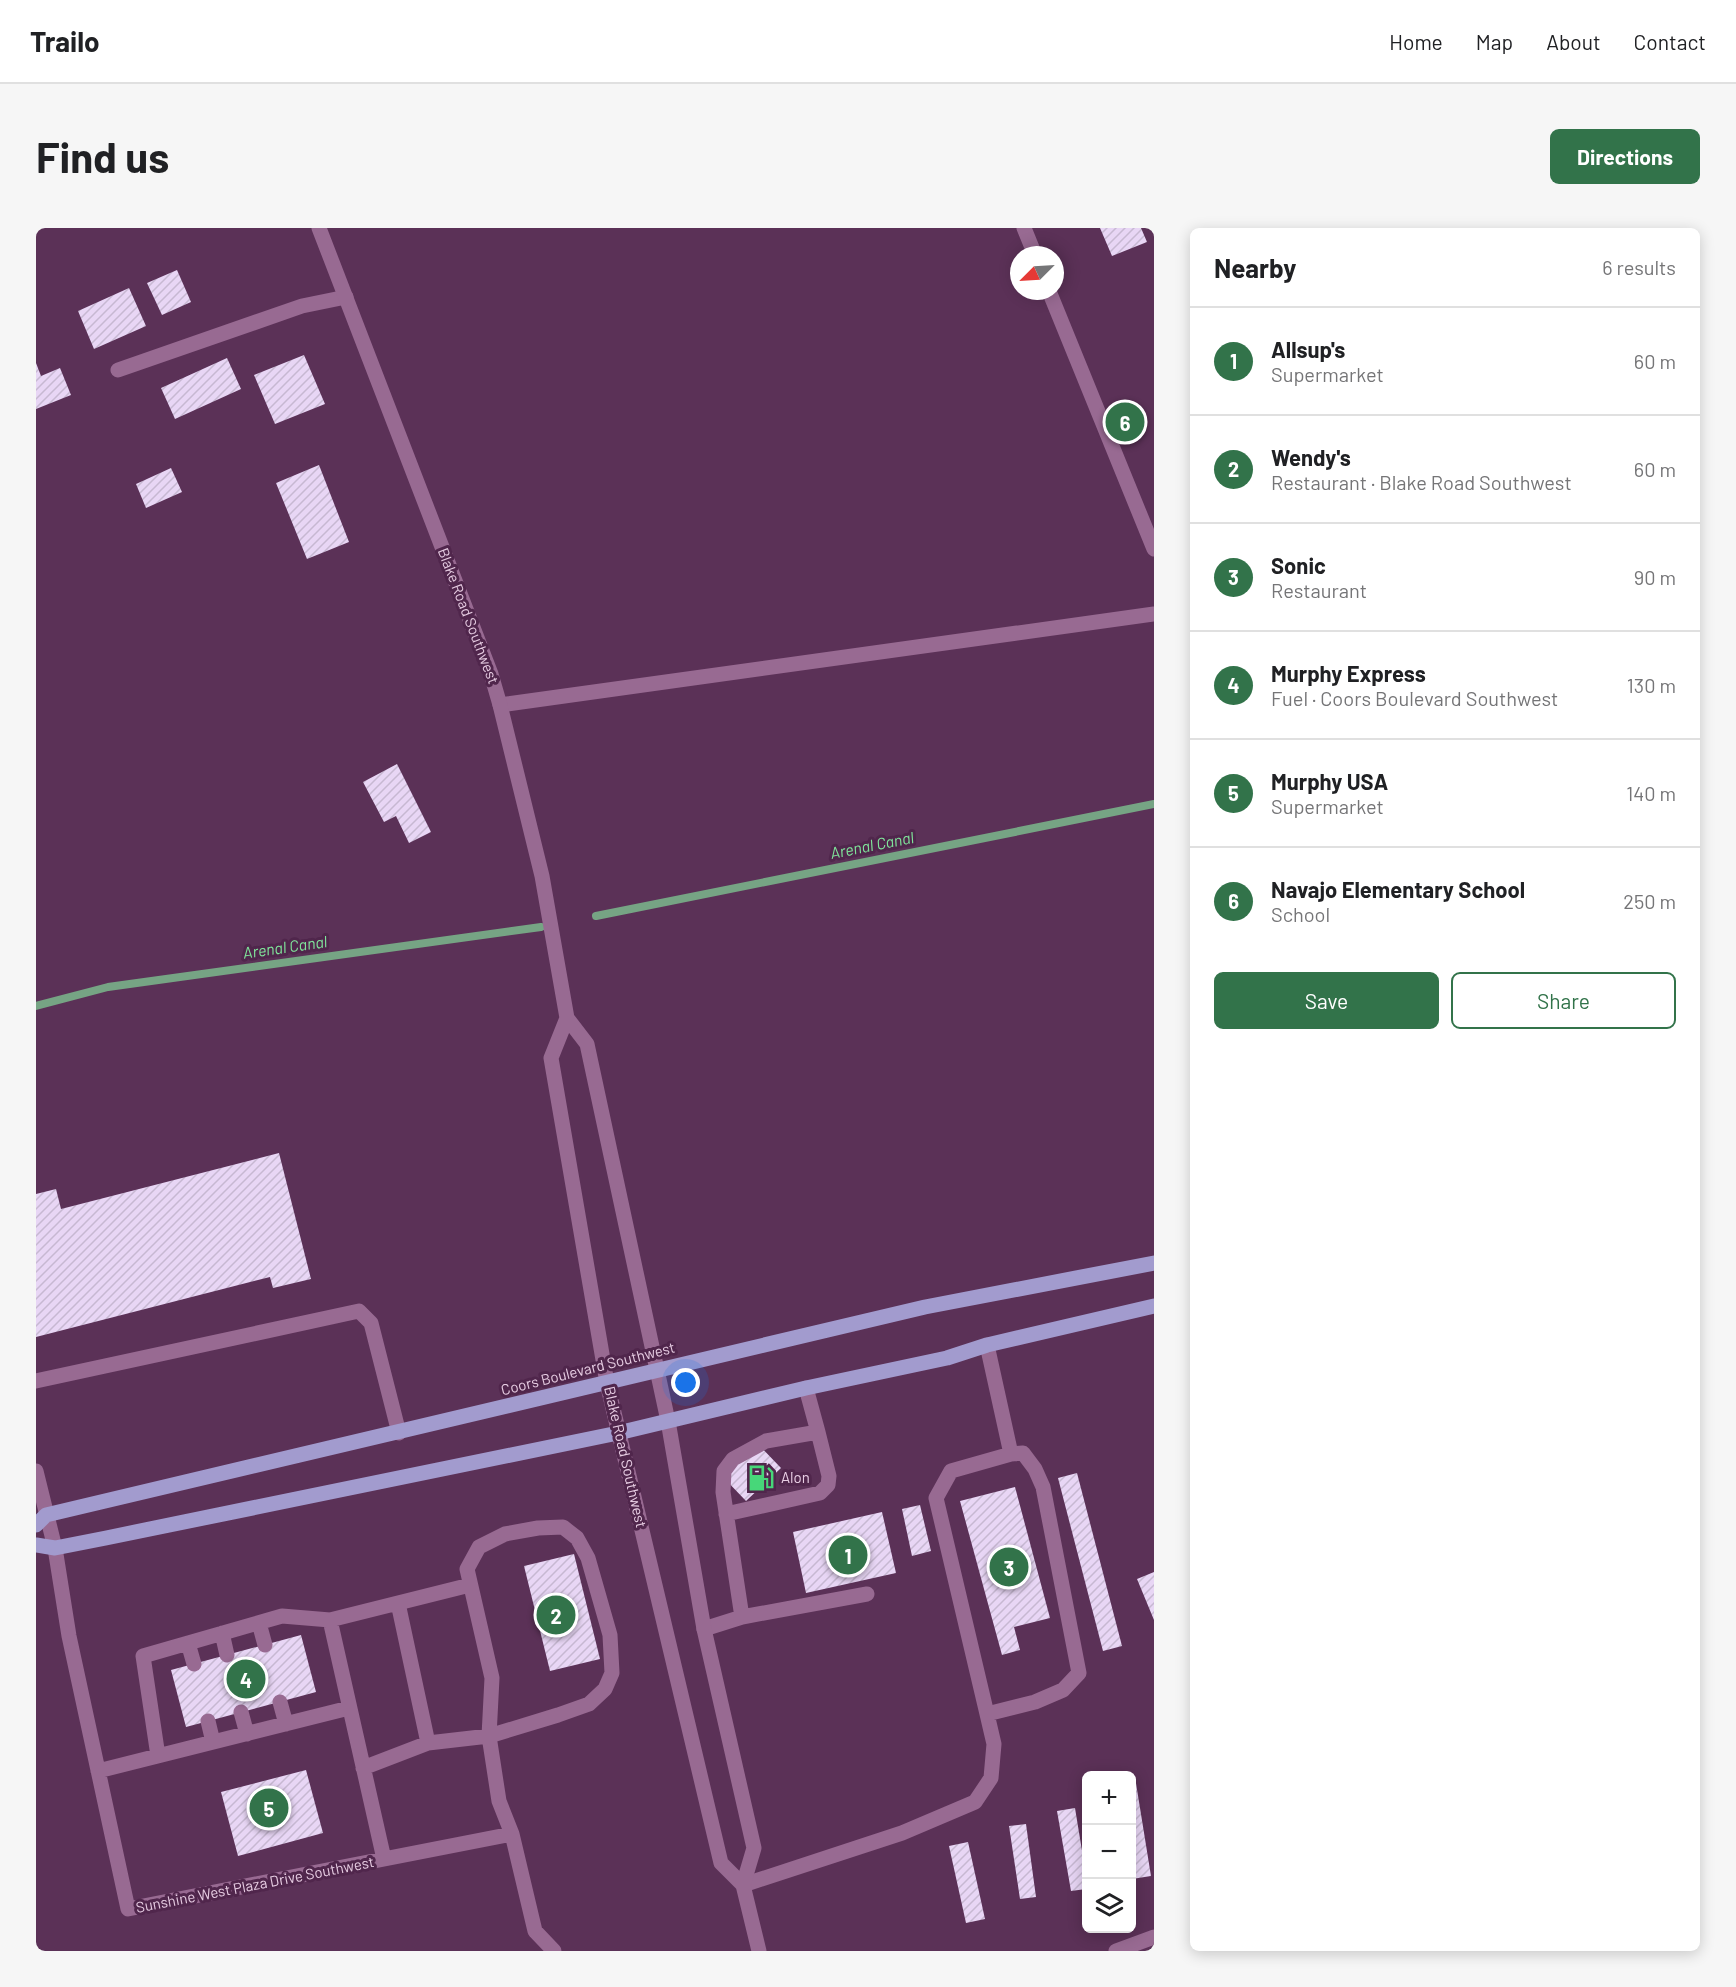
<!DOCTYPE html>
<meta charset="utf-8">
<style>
:root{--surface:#fff;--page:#f6f6f6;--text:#202124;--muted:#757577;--line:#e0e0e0;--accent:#32734a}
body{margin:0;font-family:Barlow,sans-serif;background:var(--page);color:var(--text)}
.controls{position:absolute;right:18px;bottom:18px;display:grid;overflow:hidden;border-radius:9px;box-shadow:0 3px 15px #0003}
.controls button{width:54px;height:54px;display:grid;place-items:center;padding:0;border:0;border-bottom:2px solid var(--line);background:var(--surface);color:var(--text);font:30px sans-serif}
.compass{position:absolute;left:974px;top:18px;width:54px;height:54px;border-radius:50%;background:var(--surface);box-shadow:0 3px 15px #0003;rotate:246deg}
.you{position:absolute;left:650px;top:1155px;width:21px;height:21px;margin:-15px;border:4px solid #fff;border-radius:50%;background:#1a73e8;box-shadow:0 0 0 9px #1a73e833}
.badge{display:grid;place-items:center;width:39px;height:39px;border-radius:50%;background:var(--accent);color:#fff;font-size:20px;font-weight:700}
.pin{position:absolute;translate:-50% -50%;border:3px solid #fff;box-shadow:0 2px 6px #0006}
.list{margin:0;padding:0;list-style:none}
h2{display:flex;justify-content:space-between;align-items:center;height:78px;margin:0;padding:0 24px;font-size:26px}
h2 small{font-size:20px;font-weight:400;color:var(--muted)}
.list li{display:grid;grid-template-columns:39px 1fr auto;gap:18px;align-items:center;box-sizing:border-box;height:108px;padding:0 24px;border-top:2px solid var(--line)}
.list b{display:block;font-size:22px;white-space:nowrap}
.list p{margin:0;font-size:20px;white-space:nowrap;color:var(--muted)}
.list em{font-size:20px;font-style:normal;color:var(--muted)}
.actions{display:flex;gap:12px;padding:18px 24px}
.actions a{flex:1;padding:14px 0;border:2px solid var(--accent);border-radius:9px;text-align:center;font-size:21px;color:var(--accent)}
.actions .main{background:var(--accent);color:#fff}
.icon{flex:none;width:33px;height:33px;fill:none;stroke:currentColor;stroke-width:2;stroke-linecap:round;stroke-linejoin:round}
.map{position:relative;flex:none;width:1118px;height:1723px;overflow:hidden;border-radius:9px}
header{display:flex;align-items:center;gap:36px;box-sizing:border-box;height:84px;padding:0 30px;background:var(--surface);border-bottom:2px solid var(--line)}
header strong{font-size:28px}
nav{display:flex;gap:33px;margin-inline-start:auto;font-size:21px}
.intro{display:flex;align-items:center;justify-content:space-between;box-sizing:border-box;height:144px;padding:0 36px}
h1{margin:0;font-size:42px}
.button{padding:15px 27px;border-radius:9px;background:var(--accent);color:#fff;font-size:21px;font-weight:700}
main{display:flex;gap:36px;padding:0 36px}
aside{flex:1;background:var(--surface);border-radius:9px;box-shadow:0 3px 15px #0003}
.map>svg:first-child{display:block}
</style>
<header>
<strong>Trailo</strong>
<nav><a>Home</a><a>Map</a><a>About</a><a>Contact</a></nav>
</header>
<div class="intro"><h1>Find us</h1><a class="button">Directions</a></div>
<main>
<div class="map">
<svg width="1118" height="1723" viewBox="0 0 1118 1723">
<defs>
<pattern id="building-hatch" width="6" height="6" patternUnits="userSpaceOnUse" patternTransform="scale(1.5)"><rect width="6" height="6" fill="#e8d6f5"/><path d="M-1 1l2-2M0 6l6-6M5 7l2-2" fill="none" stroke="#c7b8d2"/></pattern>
</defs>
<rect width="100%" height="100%" fill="#5b3157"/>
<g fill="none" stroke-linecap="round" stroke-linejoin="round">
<!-- stream -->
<path stroke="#76a484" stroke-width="8" d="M560,688l558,-112
M0,778l72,-19 433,-60"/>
</g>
<!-- building -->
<path fill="url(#building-hatch)" d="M1064,0h41l6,14 -35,14z
M141,42l14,32 -29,13 -15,-32z
M93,60l17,38 -52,23 -16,-38z
M268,127l21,49 -50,20 -21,-49z
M191,130l14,31 -66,30 -14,-31z
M0,135l5,13 19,-8 11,27 -35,14z
M283,237l30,77 -42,17 -31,-76z
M135,240l11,24 -36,16 -10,-24z
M361,536l34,68 -22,11 -13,-27 -12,6 -21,-40z
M243,925l32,126 -38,9 -3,-11 -234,60v-143l20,-5 5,20z
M722,1216l23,24 -35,33 -23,-24z
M1041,1245l45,173 -19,5 -45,-173z
M979,1259l35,131 -36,9 6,23 -18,5 -42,-154z
M884,1277l11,46 -19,5 -10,-47z
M846,1284l14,61 -90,20 -13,-61z
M538,1326l26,105 -50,12 -26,-105z
M1118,1344v48l-17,-41z
M265,1407l15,57 -130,35 -15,-57z
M270,1542l17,63 -85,23 -17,-64z
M1096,1549h3l16,99 -19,3z
M1039,1580l11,67v14l-15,2 -14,-80z
M990,1596l10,73 -16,2 -11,-73z
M932,1614l17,77 -19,4 -17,-77z"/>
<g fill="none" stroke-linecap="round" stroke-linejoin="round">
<!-- lane -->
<path stroke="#986a92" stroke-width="15" d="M988,0l11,27
M1013,63l105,258
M82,142l184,-64 44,-9
M464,477l654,-91
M951,1117l24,109
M0,1153l323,-70 12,12 28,110
M0,1243l19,77 14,88 59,273 384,-75 23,97 19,20
M690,1286l94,-21 8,-8 1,-9 -11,-44
M362,1375l30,140
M706,1389l-19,-125 1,-21 9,-12 33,-18 52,-9 -12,-44
M294,1392l54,239
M223,1395l6,22
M668,1401l38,-12 125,-23
M186,1405l5,22
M152,1415l6,21
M244,1474l6,22
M205,1484l6,22
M172,1493l5,21
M122,1528l-15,-100 139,-40 48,4 140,-35
M327,1540l65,-25 61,-7 69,-21 31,-11 16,-15 7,-16 -2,-38 -22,-77 -11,-20 -14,-11 -25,1 -33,6 -26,13 -12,22 25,109 -3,58 10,65 13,33
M62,1543l251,-63
M707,1657l159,-52 73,-31 16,-24 3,-34 -7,-30 -51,-216 15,-27 60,-17 12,-1 12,16 8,18 36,186 -16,17 -28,12 -48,12
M1080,1723l38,-14"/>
<!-- secondary -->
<path stroke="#986a92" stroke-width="15" d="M283,0l172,446 9,31 42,171 25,142 20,26 81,377 36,208 50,219 -11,37 16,66
M531,790l-16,40 56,325 114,480 22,22"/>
<!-- primary -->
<path stroke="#a29bce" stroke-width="15" d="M0,1297l10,-10 879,-208 229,-44
M0,1317l19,3 51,-10 512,-105 188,-45 141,-30 40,-13 167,-39"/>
</g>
<!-- icons -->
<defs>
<g id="fuel-bare" transform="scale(2.07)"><path d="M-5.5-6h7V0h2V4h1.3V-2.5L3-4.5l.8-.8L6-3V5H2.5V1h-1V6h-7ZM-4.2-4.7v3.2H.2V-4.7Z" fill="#47d779" stroke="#50264c" stroke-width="2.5" paint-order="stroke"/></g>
</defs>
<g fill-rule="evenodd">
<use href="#fuel-bare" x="725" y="1250"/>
</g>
<g text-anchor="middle" stroke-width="6" stroke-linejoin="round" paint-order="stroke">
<!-- street labels -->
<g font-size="15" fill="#e7cde3" stroke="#50264c">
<text transform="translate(432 388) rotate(69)" y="5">Blake Road Southwest</text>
<text transform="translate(552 1141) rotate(-14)" y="5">Coors Boulevard Southwest</text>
<text transform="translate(589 1229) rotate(77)" y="5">Blake Road Southwest</text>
<text transform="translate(219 1657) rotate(-11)" y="5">Sunshine West Plaza Drive Southwest</text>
</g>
<!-- poi labels -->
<g font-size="15" fill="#e7cde3" stroke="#50264c" text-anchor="start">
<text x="745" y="1255">Alon</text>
</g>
<!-- water labels -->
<g font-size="16" font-style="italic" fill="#80e69b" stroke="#50264c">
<text transform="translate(836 617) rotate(-11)" y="6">Arenal Canal</text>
<text transform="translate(249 719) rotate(-8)" y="6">Arenal Canal</text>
</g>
</g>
</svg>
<div class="controls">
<button>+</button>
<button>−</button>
<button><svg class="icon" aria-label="layers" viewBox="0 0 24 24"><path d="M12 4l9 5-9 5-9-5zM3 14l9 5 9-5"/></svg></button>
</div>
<svg class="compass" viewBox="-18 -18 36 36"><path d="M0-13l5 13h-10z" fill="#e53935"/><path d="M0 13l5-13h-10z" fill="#757577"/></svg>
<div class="you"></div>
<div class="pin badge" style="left:812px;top:1327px">1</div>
<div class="pin badge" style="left:520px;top:1387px">2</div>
<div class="pin badge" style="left:973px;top:1339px">3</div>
<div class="pin badge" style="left:210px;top:1451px">4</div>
<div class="pin badge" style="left:233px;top:1580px">5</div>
<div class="pin badge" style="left:1089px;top:194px">6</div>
</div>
<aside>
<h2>Nearby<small>6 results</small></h2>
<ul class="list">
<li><span class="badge">1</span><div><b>Allsup's</b><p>Supermarket</p></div><em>60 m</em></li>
<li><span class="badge">2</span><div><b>Wendy's</b><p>Restaurant · Blake Road Southwest</p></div><em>60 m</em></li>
<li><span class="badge">3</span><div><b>Sonic</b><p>Restaurant</p></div><em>90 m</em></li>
<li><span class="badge">4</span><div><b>Murphy Express</b><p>Fuel · Coors Boulevard Southwest</p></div><em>130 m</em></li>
<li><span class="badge">5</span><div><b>Murphy USA</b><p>Supermarket</p></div><em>140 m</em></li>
<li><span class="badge">6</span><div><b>Navajo Elementary School</b><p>School</p></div><em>250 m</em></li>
</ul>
<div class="actions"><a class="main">Save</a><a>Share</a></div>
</aside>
</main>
